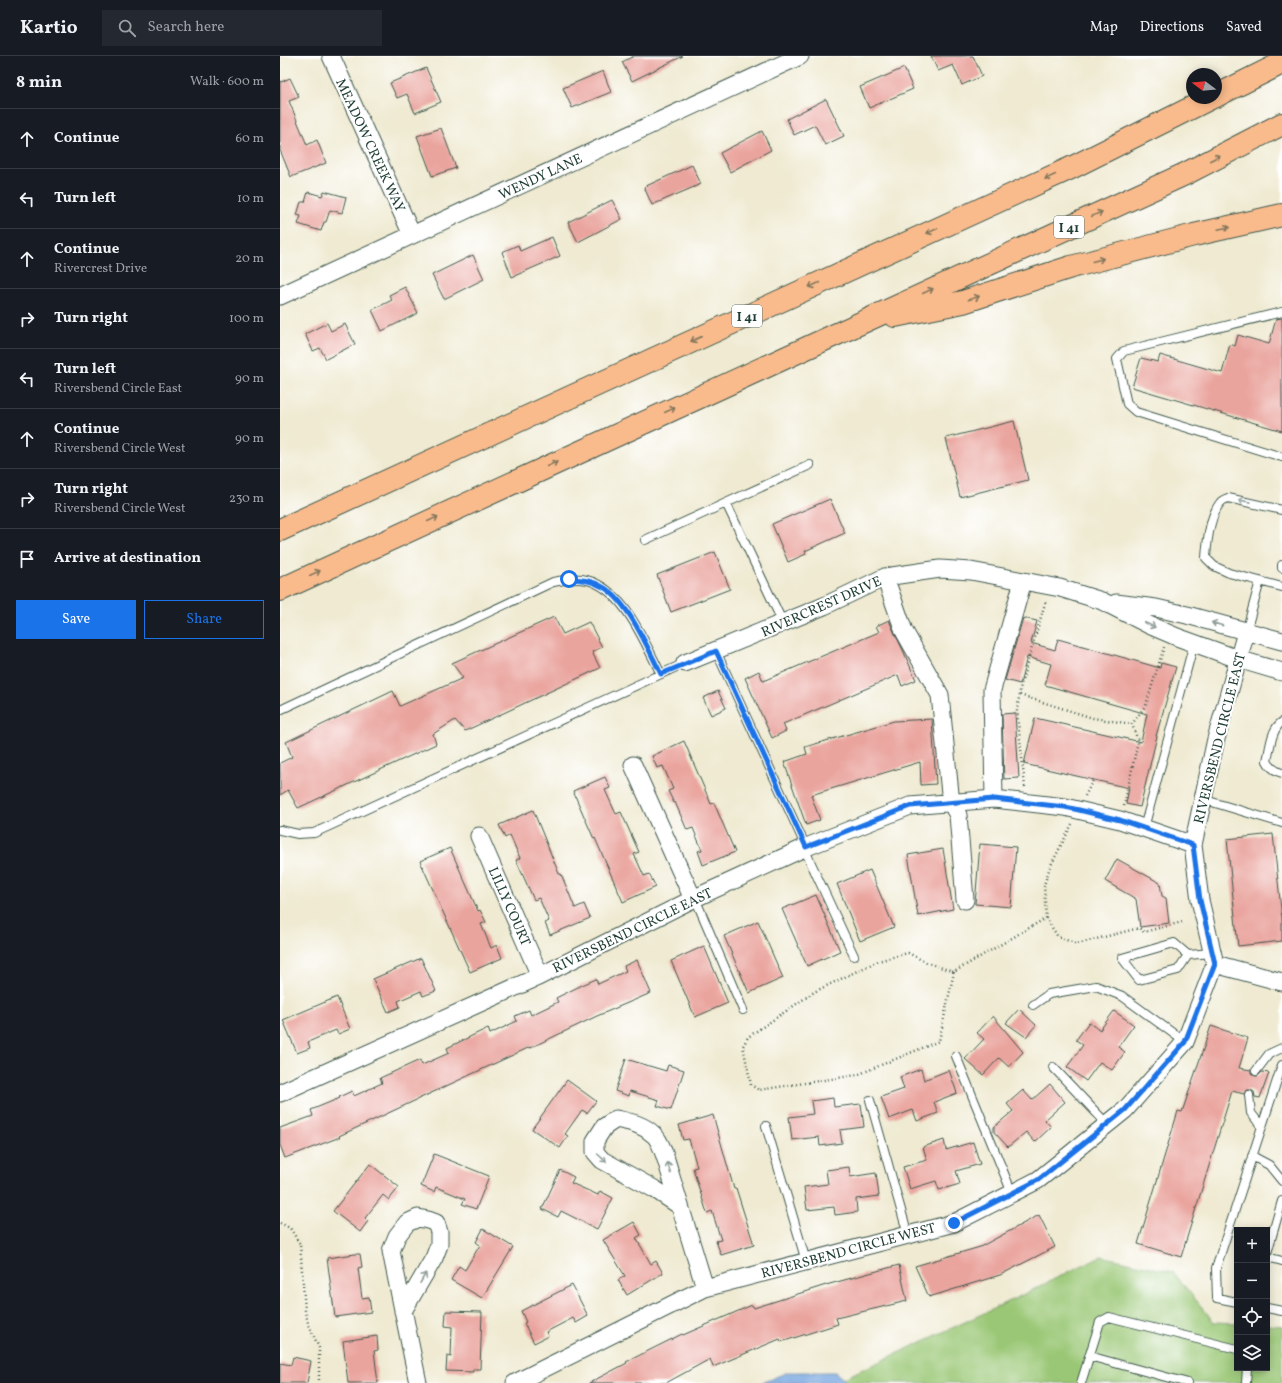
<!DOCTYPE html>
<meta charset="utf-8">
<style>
:root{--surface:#171b24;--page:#242831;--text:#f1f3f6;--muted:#9ea1a6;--line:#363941;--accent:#1a73e8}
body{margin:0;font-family:Vollkorn,serif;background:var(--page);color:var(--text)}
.controls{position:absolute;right:12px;bottom:12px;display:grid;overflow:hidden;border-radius:0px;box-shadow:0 2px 10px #0003}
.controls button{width:36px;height:36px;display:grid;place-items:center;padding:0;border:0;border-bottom:1px solid var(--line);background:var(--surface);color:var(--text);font:20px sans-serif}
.compass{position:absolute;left:906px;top:12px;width:36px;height:36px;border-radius:50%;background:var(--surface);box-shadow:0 2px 10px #0003;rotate:286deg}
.stop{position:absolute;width:12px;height:12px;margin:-9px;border:3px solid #1a73e8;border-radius:50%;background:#fff}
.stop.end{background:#1a73e8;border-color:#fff;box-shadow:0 1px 4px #0008}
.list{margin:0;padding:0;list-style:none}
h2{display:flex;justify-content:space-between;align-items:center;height:52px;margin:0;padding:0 16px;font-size:17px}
h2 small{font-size:13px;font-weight:400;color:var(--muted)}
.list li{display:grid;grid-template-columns:26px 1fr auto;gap:12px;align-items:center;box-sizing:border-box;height:60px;padding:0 16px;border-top:1px solid var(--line)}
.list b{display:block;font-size:15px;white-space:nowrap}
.list p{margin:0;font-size:13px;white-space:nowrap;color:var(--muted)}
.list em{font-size:13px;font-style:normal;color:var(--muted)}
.actions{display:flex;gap:8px;padding:12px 16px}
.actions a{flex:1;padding:9px 0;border:1px solid var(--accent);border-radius:0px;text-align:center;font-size:14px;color:var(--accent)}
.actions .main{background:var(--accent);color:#fff}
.icon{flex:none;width:22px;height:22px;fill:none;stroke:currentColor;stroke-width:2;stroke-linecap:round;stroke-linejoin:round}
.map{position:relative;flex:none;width:1002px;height:1327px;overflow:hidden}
header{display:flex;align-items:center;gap:24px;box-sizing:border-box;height:56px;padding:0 20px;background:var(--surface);border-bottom:1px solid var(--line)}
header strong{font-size:19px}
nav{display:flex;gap:22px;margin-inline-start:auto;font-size:14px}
.search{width:280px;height:36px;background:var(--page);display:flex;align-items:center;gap:10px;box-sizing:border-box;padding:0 14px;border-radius:0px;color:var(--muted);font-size:15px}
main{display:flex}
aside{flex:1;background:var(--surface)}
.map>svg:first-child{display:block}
</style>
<header>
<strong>Kartio</strong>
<div class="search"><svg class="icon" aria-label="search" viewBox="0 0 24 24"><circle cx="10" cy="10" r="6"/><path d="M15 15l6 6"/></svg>Search here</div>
<nav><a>Map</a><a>Directions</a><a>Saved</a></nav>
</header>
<main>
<aside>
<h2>8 min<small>Walk · 600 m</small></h2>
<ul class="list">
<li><svg class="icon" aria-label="ahead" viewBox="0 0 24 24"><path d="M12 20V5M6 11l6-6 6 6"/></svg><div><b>Continue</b></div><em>60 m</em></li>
<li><svg class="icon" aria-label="left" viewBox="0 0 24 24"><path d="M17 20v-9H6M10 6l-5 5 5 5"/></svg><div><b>Turn left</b></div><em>10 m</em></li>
<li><svg class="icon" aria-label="ahead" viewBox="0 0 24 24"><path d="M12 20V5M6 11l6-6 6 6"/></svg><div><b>Continue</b><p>Rivercrest Drive</p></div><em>20 m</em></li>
<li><svg class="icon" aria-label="right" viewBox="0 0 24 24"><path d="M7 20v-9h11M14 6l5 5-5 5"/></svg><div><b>Turn right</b></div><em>100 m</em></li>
<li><svg class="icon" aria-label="left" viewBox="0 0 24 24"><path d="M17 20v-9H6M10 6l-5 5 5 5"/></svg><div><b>Turn left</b><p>Riversbend Circle East</p></div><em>90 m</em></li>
<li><svg class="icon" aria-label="ahead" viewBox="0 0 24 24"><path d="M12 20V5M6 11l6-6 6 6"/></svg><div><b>Continue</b><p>Riversbend Circle West</p></div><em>90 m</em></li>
<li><svg class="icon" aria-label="right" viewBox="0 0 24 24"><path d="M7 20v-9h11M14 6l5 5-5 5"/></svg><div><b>Turn right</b><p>Riversbend Circle West</p></div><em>230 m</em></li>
<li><svg class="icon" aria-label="arrive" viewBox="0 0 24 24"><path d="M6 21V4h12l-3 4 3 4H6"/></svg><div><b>Arrive at destination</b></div></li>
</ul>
<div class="actions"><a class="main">Save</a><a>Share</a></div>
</aside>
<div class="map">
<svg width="1002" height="1327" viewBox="0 0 1002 1327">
<rect width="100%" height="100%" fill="#fff"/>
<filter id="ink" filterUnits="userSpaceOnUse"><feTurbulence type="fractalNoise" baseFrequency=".025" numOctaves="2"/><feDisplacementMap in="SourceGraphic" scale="8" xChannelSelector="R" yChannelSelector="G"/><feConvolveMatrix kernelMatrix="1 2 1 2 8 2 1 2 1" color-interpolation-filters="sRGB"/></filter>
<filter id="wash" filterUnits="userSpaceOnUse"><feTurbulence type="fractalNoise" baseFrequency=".012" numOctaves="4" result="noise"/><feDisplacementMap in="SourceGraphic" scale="16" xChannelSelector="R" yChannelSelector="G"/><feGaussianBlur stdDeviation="0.9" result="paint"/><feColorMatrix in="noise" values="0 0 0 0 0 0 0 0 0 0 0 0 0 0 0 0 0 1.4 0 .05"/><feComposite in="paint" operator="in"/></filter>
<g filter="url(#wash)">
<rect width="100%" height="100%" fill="#efead1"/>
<!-- green -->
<path fill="#9ac775" stroke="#5c8254" d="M821,1200l72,16 41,50 23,1v45h30v-43l15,1v57h-449l173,-80z"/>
<!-- water -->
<path fill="#75a4df" stroke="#4a708a" d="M508,1316h47l12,10 -1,1h-85z"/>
<g id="blocks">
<!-- building -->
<path fill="#eaa49e" d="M354,0h49l-51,25 -10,-19z
M651,0h42l9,20 -20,9 -9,-20 -15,6z
M146,12l15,34 -26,11 -8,-19 -10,4 -7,-15z
M624,12l9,21 -44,19 -9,-21z
M323,15l8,21 -39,16 -9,-20z
M10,22l9,19 -10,4 18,44 10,-5 9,23 -35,14 -11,-27v-70l1,2z
M546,43l18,37 -19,9 -10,-20 -21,10 -7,-16z
M161,72l15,40 -24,8 -15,-40z
M482,75l9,19 -41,22 -10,-19z
M412,109l9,19 -49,21 -8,-18z
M44,135l22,6 -4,16 -12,-3 -4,12h-2l-3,9 -23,-7 3,-8 -4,-1 4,-13h4l3,-10 14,4z
M332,144l10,19 -44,23 -10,-20z
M272,181l8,19 -48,21 -10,-25 16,-7 2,6z
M193,199l11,24 -40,20 -12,-24z
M125,231l13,26 -36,18 -10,-21 20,-10 -3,-5z
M1002,262v113l-150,-44 9,-29 17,4 2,-7 62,18 8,-29 5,2 3,-11 31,9 7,-25z
M47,267l4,8 14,-7 10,20 -29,15 -6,-11 -7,3 -8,-17z
M734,365l14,59 -68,17 -14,-59z
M550,443l15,34 -40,18 1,3 -18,8 -16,-38z
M435,496l15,37 -59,23 -14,-37z
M274,561l9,17 26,-12 13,25 -10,5 8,16 -135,63 -10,-11 -22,14 3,10 -138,64 -10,-18 -8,5v-32l12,-6 -6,-15 107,-51 7,15 63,-28 -11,-15z
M743,562l14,3 -6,22 24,7 3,-11 102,29 1,-5 15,4 -20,69h1l-17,71 -14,-3 3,-16 -105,-24 11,-46 106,24 6,-28 -102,-29 6,-21 -24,-7 -7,27 -15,-4z
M609,564l6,14 7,14 14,32 -14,6 -4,-11 -115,49 3,7 -14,7 -27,-60 14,-7 4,10 116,-49 -3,-6z
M438,635l8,17 -15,7 -8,-17z
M735,657l4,65 -15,1 -2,-65z
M652,663l4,65 -15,1 -1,-23 -109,33 9,25 -14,5 -22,-63 23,-8 -2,-7 89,-26z
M404,685l27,63 3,-1 21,49 -32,13 -5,-14 4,-1 -9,-22 -6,2 -12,-28 -1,1 -6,-12 5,-2 -10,-23 -6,2 -5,-12z
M325,721l5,11 -5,2 11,24 5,-2 18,40 -5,2 10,22 5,-2 7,13 -33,15 -28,-64 -1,1 -21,-48z
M253,754l26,64h2l14,34 9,-4 6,14 -40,17 -5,-12 4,-2 -10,-23 -5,2 -18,-40 4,-2 -10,-23 -5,3 -6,-13z
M993,778l9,85v22l-44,5 -11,-107z
M700,788l36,3 -5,60 -36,-3z
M170,792l28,63 2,-1 6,12 -5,2 10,24 6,-3 5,13 -32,14 -50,-111z
M663,793l10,60 -35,7 -10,-61z
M837,803l43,24 2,13 4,2 3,25 -29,4 -4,-28 -31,-18z
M590,814l24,57 -34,14 -23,-57z
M536,839l24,56 -33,15 -25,-57z
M478,865l25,57 -34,15 -25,-57z
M424,890l24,57 -33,14 -24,-56z
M141,902l15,33 -13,5 -2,-5 -23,10 2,6 -12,5 -15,-33z
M357,904l14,33 -54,23 -67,32v-1l-191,89 1,1 -55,21 -5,-13v-17l33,-12 -2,-6 29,-12 -1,-1 13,-6 2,5 28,-13 -2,-5 40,-18 2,5 27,-12 -2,-5 41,-20 2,6 27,-13 -2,-5 14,-6 2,5 27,-13 -2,-4 24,-12 16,-7 2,5 28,-13 -2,-5z
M57,941l13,32 -12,5 -2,-4 -28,12 2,6 -13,5 -14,-33z
M739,953l17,16 -10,12 -20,-14z
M834,955l20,14 -16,22 7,5 -13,18 -12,-8 -14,19 -19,-14 16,-22 -7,-5 13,-18 11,8z
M713,960l30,36 -14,15 -10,-9 -16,17 -18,-16 19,-20 -7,-6z
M931,970l37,12 -9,30 12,2v3l4,3h3l4,-4 7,1 -9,25 -5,-1 -1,-5 -3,-2h-5l-2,4 -12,-3 -51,166 -43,-13 40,-133 4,1z
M346,1003l40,12 2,-6 16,5 -13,40 -14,-4 2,-6 -29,-9 -1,5 -14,-5z
M641,1013l3,11 25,-10 8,23 -23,9 4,11 -21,8 -4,-11 -24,9 -8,-22 23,-8 -4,-12z
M287,1024l29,21 -9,12 -5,-3 -17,24 3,2 -8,12 -28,-19z
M770,1028l15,18 -20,18 6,7 -16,15 -9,-10 -18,15 -14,-15v-5l19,-16 -6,-7 16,-14 9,10z
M553,1042l1,9 27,-3 3,23 -24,3 2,13 -22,3 -1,-9 -27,3 -3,-23 24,-3 -2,-13z
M433,1059l21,74 2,-1 18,57 -33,10 -5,-14 5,-1 -9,-29 -5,2 -10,-31 -4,-14 4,-1 -8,-28 -6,1 -4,-15z
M664,1084l2,10 27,-8 7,22 -24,7 4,13 -21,6 -3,-9 -26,8 -7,-22 24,-7 -4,-13z
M154,1098l55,22 -13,33 -14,-5 3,-5 -29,-12 -2,5 -13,-6z
M90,1108l29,23 -10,13 -6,-5 -18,23 3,3 -8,11 -27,-21z
M569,1111l1,10 26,-4 3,23 -23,3 1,13 -22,3 -1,-8 -27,3 -3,-23 24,-3 -2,-14z
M280,1114l14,7 -3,6 27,12 2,-4 13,7 -16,31 -36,-18 -3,6 -16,-8z
M759,1159l16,32 -55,28 -71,22 -14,-31 65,-19z
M354,1166l7,13 -5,3 15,26 5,-3 7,12 -36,22 -9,-15 7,-4 -22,-36z
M203,1173l30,18 -31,51 -31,-18 8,-14 6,4 15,-25 -4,-3z
M75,1198h5l2,13 -4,1 4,30 7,-1 2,15 -36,5 -8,-59z
M619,1209l8,36 -71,17 2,6 -57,18 -1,-3 -67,28 -3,-8 -44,24h-77l38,-20 -1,-1 56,-28 1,1 69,-30 2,3 72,-23z
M292,1229l16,31 -12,7 -3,-5 -27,14 2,4 -14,7 -10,-20 2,-1 -5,-11z
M166,1255l36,1 -2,57h-7v3l-27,-1 1,-15 4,1 1,-30 -7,-1z
M97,1280l1,14 -4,1 4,32h-30l-5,-42z
M13,1301l18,4 -4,22h-27v-20l11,2z"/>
</g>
</g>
<g filter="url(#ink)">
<use href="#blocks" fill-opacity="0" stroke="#3e574c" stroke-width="1"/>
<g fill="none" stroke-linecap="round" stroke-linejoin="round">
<!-- service casing -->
<g stroke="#3e574c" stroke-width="10">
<path id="service" d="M1002,256l-158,39 -7,8 10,45 9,8 146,45
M1002,454l-54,-12c-3,1 -6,2 -8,5 -10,13 -13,39 -14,55l8,8 15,7 53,14
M365,484l81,-37
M1002,509v3
M503,567l-57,-120 84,-38
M966,576l14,-51
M436,595l90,196
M0,654l273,-128c11,-2 23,-5 34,-2 38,10 57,62 74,94
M1002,666c-11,7 -12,27 -15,39 3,6 8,10 15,12
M922,743l80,24
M864,772l50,-185
M0,774l18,4 16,-1 371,-170
M524,792l50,108
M415,842l48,112
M894,887l14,12 -10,15 -39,10 -17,-22z
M908,899l24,-2
M753,949l16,-11 47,-8 26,10 63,46
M676,1000l56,137
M773,1011l54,57
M976,1015l13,-17 13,-6
M969,1039l2,18 11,14
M590,1044l38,135
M486,1070l40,135
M972,1100l17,9 13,16
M987,1197l15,-52
M987,1201l15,4
M957,1246l-20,-4 -1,-30 66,-203
M987,1252l15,3
M809,1300l99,27
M801,1327l19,-61 9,-5 128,32
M966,1327l1,-15"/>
</g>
<!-- minor casing -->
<g stroke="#3e574c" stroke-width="19">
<path id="minor" d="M51,0l81,179
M0,240l520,-240
M605,521l19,54 36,64 11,108 7,12 7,85
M836,547l40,5 31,7 95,26
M405,607l139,-57 61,-29 55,-8 31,2 89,17 42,13 47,24 28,12 61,22 44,13
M353,709l60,134
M714,743l-2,-109 31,-109
M199,780l61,140
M913,789l23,-106 30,-107
M935,908l67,18
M0,1037l260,-117 155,-78 109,-50 106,-42 84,-7 71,8 55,13 73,25 7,55 15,64 -30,78 -60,68 -87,70 -84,43 -249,65 -190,95
M400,1150l-24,-16 -54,-30 -7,-8v-11l9,-14 12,-8c14,3 27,5 38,16 9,8 15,36 19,48 11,35 21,70 32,105
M123,1255l31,-53 5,-13v-13l-3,-9 -8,-3 -10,-2 -11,5 -10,13 -6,15 27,132"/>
</g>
<!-- motorway casing -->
<g stroke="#3e574c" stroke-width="24">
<path id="motorway" d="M936,40l66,-33
M615,260l68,-14 108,-35 123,-32 88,-20
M0,474l793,-363 138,-69
M0,534l905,-416 97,-50"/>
</g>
<!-- path -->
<path stroke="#3e574c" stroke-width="2.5" stroke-dasharray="1 3" stroke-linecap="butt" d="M740,639l73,23 39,6
M745,731l-8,-76 4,-27 25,-84
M805,740l8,-16
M844,750l14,-65 -6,-17 14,-19 18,-58
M792,768l-22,43 -6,18 2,33 12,19 19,7 62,-16 5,4 38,-10
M674,916l-15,69 -82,34 -98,15 -8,-5 -8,-39 5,-9 66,-45 64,-31 30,-8 20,10 26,9 92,-54
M0,1167l10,5 10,16 5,66 3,13 11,25v35"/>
<!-- service -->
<use href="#service" stroke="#fff" stroke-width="8"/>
<!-- minor -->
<use href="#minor" stroke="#fff" stroke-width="17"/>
<!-- motorway -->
<use href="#motorway" stroke="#fabb8c" stroke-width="22"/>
</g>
<!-- one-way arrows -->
<defs><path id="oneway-shaft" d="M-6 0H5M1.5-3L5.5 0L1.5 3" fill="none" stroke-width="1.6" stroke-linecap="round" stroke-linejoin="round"/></defs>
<g stroke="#82765c">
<use href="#oneway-shaft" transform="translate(935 102) rotate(-27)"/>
<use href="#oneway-shaft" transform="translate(770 121) rotate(155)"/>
<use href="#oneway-shaft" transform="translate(817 158) rotate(-25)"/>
<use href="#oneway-shaft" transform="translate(944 172) rotate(-12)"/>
<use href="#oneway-shaft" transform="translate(652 175) rotate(155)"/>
<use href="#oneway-shaft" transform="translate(818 204) rotate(-15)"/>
<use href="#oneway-shaft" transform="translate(534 229) rotate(155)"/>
<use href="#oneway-shaft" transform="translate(648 235) rotate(-25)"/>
<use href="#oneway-shaft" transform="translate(694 242) rotate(-18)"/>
<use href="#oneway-shaft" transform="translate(416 283) rotate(155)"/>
<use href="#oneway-shaft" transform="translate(390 354) rotate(-25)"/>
<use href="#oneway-shaft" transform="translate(272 408) rotate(-25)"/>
<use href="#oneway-shaft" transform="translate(153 463) rotate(-25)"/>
<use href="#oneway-shaft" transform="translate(35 517) rotate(-25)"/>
</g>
<g stroke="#8f9e9a">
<use href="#oneway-shaft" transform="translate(964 445) rotate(-169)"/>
<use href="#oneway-shaft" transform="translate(937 568) rotate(-164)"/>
<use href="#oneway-shaft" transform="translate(870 569) rotate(25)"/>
<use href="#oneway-shaft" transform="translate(322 1102) rotate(42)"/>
<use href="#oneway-shaft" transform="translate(389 1112) rotate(-107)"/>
<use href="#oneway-shaft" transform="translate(143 1222) rotate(-61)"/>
</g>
</g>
<g fill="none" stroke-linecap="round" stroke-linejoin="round" filter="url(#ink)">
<!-- route -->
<path stroke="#1a73e8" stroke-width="5" d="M289,523c12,0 22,1 32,7 26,12 47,63 60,88l55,-23 90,196 104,-41 84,-7 71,8 14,3 41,10 73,25 7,55 15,64 -30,78 -60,68 -87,70 -84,43"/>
</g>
<g text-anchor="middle" stroke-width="4" stroke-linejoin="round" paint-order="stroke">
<!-- shield labels -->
<g fill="#fff" stroke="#627771" stroke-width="1">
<rect x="774" y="160" width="30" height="22" rx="3"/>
<rect x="452" y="249" width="30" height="22" rx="3"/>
</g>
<g font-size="13" font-weight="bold" fill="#1f3d34">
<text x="789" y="176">I 41</text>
<text x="467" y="265">I 41</text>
</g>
<!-- street labels -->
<g font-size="14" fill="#1f3d34" stroke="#fff">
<text transform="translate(91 89) rotate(65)" y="5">MEADOW CREEK WAY</text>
<text transform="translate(260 120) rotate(-25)" y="5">WENDY LANE</text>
<text transform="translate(541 550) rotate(-24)" y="5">RIVERCREST DRIVE</text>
<text transform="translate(939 682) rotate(-76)" y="5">RIVERSBEND CIRCLE EAST</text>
<text transform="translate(230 850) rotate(66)" y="5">LILLY COURT</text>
<text transform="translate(352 874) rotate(-26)" y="5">RIVERSBEND CIRCLE EAST</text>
<text transform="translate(568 1194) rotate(-15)" y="5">RIVERSBEND CIRCLE WEST</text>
</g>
</g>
</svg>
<div class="controls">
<button>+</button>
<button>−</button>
<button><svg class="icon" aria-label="locate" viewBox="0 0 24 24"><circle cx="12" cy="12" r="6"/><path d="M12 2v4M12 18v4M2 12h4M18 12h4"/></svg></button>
<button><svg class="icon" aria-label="layers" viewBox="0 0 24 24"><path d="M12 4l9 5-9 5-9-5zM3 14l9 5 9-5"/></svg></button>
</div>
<svg class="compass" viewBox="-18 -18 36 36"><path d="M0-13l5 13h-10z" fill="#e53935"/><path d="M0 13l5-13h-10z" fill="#9ea1a6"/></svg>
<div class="stop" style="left:289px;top:523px"></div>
<div class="stop end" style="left:674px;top:1167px"></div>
</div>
</main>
